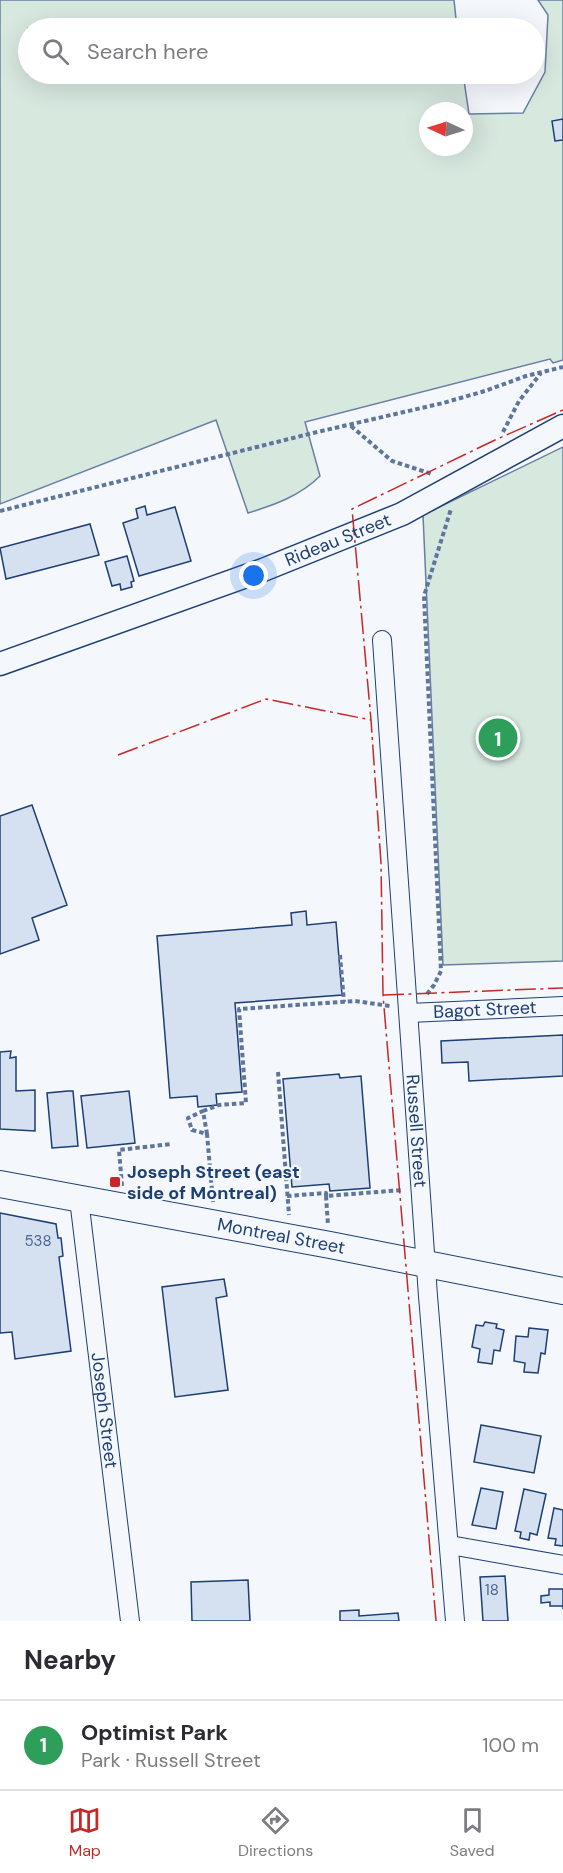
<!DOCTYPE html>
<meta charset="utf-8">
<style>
:root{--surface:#fff;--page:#f2f2f3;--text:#2b2b33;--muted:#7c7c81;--line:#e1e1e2;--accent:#c62828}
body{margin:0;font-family:"DM Sans",sans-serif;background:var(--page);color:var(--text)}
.compass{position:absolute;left:419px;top:102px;width:54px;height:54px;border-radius:50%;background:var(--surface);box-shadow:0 6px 24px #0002;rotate:274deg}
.you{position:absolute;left:254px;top:576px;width:21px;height:21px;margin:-15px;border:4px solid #fff;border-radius:50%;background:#1a73e8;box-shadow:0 0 0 9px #1a73e833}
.badge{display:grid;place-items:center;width:39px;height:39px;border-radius:50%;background:var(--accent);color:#fff;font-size:20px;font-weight:700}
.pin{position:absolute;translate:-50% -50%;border:3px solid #fff;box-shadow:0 2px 6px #0006}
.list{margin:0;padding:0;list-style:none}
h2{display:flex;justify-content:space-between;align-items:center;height:78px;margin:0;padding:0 24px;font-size:26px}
h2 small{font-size:20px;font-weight:400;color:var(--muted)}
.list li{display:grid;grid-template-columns:39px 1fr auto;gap:18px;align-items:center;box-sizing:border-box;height:90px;padding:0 24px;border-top:2px solid var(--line)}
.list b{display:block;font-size:22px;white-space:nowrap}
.list p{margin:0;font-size:20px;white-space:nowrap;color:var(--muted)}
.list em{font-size:20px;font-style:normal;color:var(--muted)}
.icon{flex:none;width:33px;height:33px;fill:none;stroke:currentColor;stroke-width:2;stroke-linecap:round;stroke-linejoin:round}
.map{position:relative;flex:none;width:563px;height:1621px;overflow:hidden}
.search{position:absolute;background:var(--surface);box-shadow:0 6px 24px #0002;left:18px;right:18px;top:18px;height:66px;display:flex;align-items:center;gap:15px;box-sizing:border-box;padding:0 21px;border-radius:33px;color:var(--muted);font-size:22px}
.sheet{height:168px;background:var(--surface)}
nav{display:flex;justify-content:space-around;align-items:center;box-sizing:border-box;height:84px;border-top:2px solid var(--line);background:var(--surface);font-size:16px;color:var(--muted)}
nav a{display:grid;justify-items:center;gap:3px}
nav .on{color:var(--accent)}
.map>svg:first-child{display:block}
</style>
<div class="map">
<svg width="563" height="1621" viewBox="0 0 563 1621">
<rect width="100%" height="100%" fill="#f4f7fb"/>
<!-- green -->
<path fill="#d7e8df" stroke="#687fa3" stroke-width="1.5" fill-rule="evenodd" d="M0,0h454l3,28h-429v46h435l6,40 54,-1 22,-41 3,-57 -10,-15h25v360l-10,3 -3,-4 -245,63 15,54c-20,20 -46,29 -72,37l-32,-93 -216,84zM428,111h36v36h-36z
M563,447v514l-120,4 -20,-450z"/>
<!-- building -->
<path fill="#d5e0f0" stroke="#1d3f73" stroke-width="1.5" d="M563,119v21l-8,1 -3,-20z
M145,506l2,9 28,-8 16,54 -52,15 -16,-53 15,-5 -2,-9z
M90,524l9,31 -93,24 -6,-31z
M127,556l7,25 -3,1 1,5 -11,3 -1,-6 -8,2 -7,-24z
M32,805l35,100 -35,13 7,22 -39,14v-138z
M306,911l1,14 29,-3 6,73 -107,8 7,89 -26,2 1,11 -19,2 -1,-11 -27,2 -13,-162 135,-11 -1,-12z
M563,1035v41l-94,5 -1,-19 -26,1 -1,-22z
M11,1051l-1,7 6,-1v34l19,-1v41l-35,-2v-77z
M339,1074l1,4 21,-2 9,112 -40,3 -1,-7 -37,3 -9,-108z
M68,1091h5l5,55 -26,2 -5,-55z
M129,1091l6,52 -48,5 -6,-52z
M0,1213l56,11 2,14h3l2,18 -4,1 12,94 -56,8 -3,-27 -12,1z
M224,1279l3,17 -11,2 12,92 -53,7 -13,-110z
M485,1322l12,2 -1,4 8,2 -4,21 -6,-1 -2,14 -14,-2 2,-13 -8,-2 4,-22 7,1z
M529,1328l19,2 -3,24 -4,-1 -3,20 -14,-1 1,-9 -11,-2 2,-25 12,1z
M481,1425l60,11 -7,37 -60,-11z
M481,1488l22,4 -7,37 -24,-4z
M524,1489l22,5 -9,41 -7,-2 -1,7 -9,-2 1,-6 -6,-1z
M554,1508l9,2v36l-8,-1 1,-6 -8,-1z
M505,1576l3,45h-25l-3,-44z
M248,1580l2,41h-58l-1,-39z
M549,1589h14v20v-3h-13v-4l-9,1v-7l8,-1z
M359,1610v6l39,-3 1,8h-59v-10z"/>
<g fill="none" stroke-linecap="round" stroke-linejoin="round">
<!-- minor casing -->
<g stroke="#1d3f73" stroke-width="20">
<g id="minor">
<path id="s1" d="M382,640l46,656 27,325"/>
<path id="s2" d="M409,1013l154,-7"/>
<path id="s3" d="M79,1199l51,422"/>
<path d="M450,1545l113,20"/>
</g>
</g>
<!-- tertiary casing -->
<g stroke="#1d3f73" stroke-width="25">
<g id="tertiary">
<path id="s4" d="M0,664l263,-94 139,-56 161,-88"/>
</g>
</g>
<!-- secondary casing -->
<g stroke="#1d3f73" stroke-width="28">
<g id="secondary">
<path id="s5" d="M0,1184l330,61 233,46"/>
</g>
</g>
<!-- path -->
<path stroke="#5e769c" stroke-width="4" stroke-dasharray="4.5 3" stroke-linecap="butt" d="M351,426l41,35 40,13
M503,432l16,-31 22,-28
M0,511l313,-78 130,-30 42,-12 41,-15 37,-9
M340,955l4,47
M427,994l7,-9 7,-14 -17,-375 27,-87
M278,1072l11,143
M203,1111l16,-6 27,-2 -7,-94 116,-8 35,5
M207,1134l-4,-23 -15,7 4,12 15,4 6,68
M122,1186l-3,-36 52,-6
M287,1196l39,-3v3l77,-6
M326,1196l2,29"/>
<!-- minor -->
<use href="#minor" stroke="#f4f7fb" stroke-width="18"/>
<!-- tertiary -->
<use href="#tertiary" stroke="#f4f7fb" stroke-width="22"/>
<!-- secondary -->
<use href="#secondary" stroke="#f4f7fb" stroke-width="26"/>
<!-- power -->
<path stroke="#c62828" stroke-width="1.5" stroke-dasharray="21 4.5 3 4.5" stroke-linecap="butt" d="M118,755l148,-56 105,21
M383,995l180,-7
M436,1621l-53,-626 -2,-132 -10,-143 -19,-211 143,-69 68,-30"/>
</g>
<!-- markers -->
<rect fill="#c62828" stroke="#f4f7fb" stroke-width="2" x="109" y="1176" width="12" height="12" rx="3"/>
<g text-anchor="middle" stroke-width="4.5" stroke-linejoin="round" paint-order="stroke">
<!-- number labels -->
<g font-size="15" fill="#4b6792">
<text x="38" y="1246">538</text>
<text x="492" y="1595">18</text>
</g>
<!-- street labels -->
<g font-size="18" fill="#1d3f73" stroke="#f4f7fb">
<text dy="6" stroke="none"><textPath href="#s4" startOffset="360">Rideau Street</textPath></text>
<text dy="6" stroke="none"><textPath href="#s2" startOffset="76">Bagot Street</textPath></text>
<text dy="6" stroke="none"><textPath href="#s1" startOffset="492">Russell Street</textPath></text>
<text dy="6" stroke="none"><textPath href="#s5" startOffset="286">Montreal Street</textPath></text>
<text dy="6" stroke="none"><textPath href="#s3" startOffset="213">Joseph Street</textPath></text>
</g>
<!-- poi labels -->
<g font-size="18" font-weight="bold" fill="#1d3f73" stroke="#f4f7fb" text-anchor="start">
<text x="127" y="1178">Joseph Street (east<tspan x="127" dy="21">side of Montreal)</tspan></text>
</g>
</g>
</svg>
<svg class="compass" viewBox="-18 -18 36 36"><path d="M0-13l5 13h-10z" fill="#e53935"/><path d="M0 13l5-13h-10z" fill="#7c7c81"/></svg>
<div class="you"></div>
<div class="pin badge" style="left:498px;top:738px;background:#2e9e5b">1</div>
<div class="search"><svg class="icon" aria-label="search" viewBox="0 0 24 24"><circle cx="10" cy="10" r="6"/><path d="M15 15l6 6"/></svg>Search here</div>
</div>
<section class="sheet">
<h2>Nearby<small></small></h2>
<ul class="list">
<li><span class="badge" style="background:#2e9e5b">1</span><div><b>Optimist Park</b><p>Park · Russell Street</p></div><em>100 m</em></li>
</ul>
</section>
<nav>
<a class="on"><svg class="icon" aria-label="map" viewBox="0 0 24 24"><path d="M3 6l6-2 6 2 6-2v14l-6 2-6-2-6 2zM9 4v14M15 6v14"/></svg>Map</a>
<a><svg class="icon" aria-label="directions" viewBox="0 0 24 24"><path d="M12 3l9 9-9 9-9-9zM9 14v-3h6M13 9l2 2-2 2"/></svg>Directions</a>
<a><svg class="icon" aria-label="saved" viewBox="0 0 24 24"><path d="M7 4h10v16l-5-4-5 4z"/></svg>Saved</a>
</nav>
